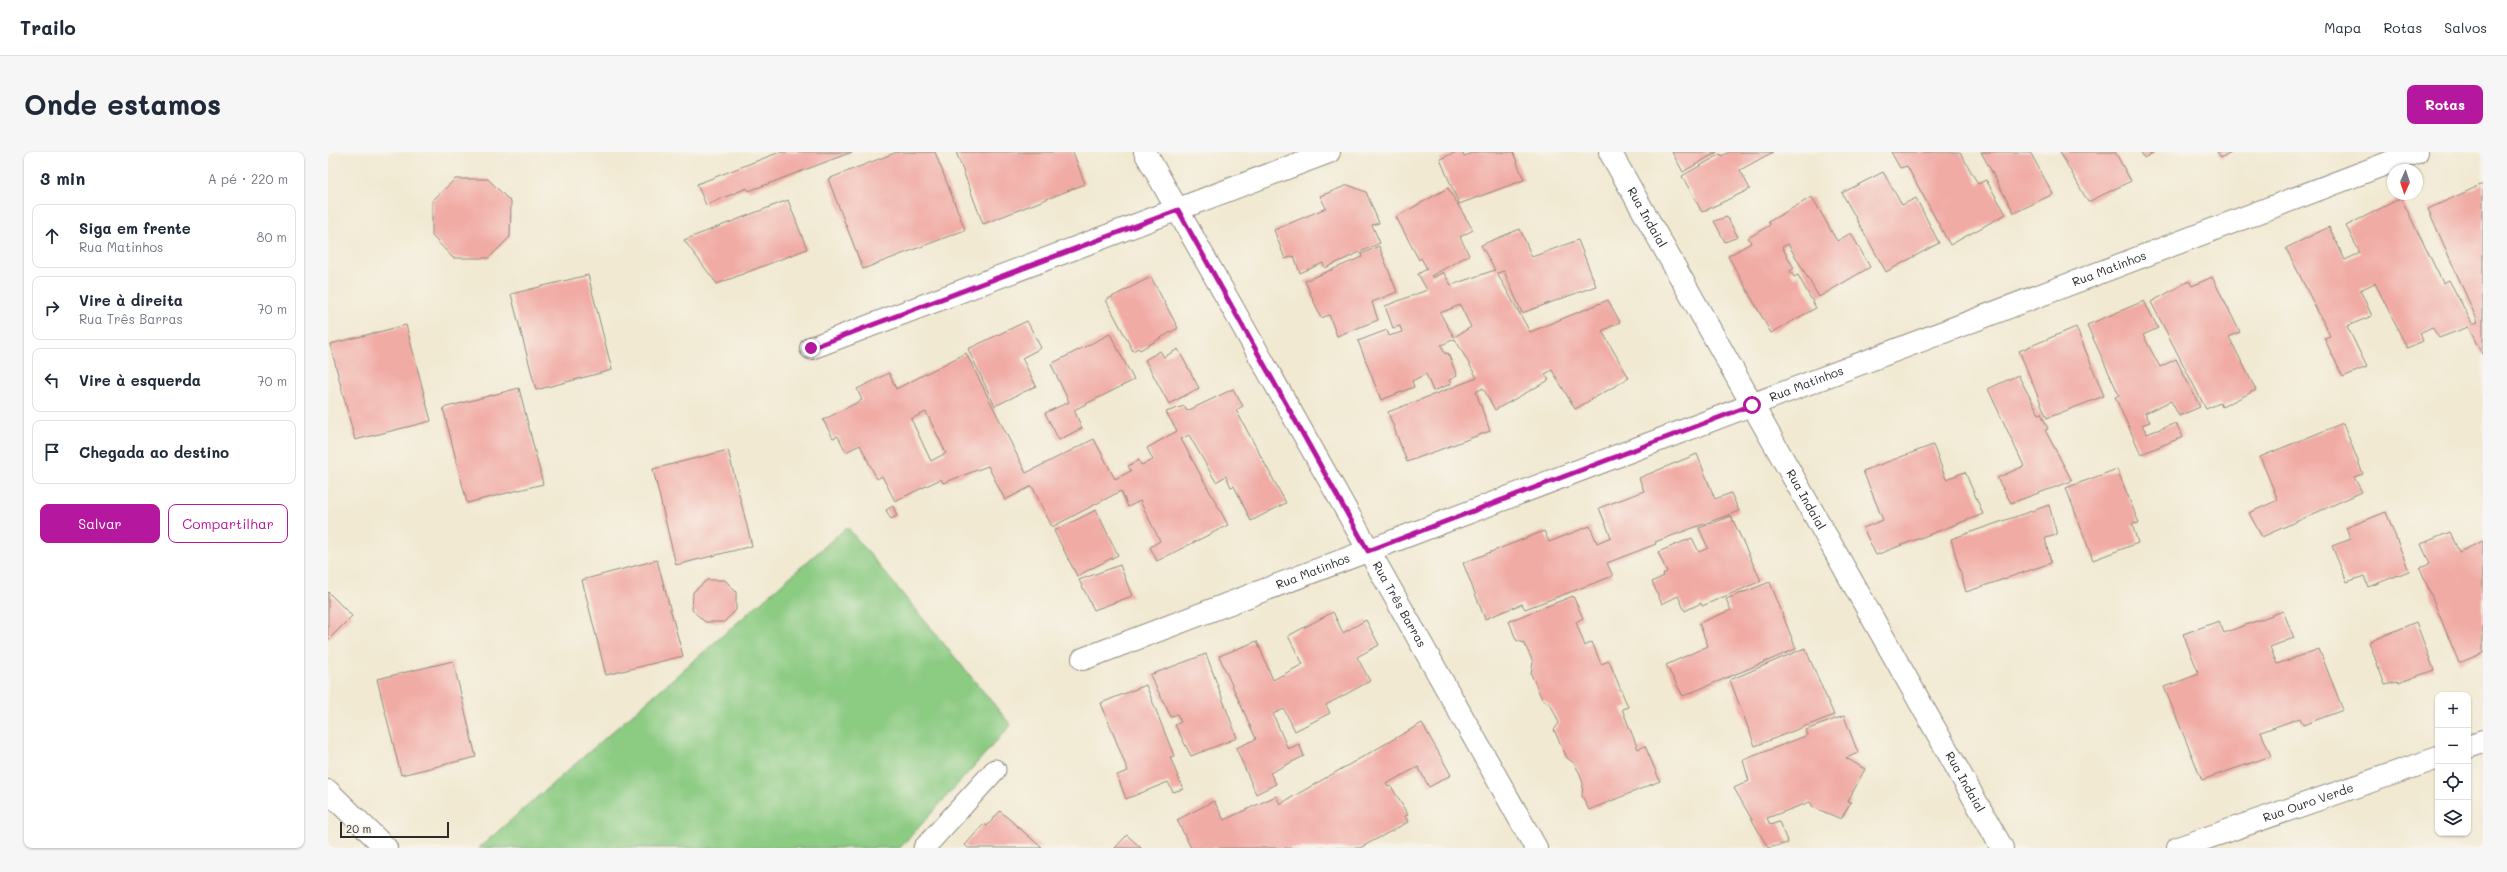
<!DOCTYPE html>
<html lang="pt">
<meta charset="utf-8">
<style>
:root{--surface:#fff;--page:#f6f6f7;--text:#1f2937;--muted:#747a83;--line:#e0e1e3;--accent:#b5179e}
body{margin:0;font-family:Mali,sans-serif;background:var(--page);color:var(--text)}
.controls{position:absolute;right:12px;bottom:12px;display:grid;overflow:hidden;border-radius:8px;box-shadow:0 1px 3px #0004}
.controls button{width:36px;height:36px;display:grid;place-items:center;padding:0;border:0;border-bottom:1px solid var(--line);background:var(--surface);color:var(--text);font:20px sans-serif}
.compass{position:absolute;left:2059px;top:12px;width:36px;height:36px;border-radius:50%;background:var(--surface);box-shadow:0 1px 3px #0004;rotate:183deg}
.scale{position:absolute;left:12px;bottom:10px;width:109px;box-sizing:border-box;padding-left:4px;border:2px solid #2b2b2b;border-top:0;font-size:11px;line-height:14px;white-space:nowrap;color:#2b2b2b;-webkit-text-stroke:3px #f7f3e8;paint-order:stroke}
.stop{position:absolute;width:12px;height:12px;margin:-9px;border:3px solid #b5179e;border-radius:50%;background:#fff}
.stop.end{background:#b5179e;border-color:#fff;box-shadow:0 1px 4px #0008}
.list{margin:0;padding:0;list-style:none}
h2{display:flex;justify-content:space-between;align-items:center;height:52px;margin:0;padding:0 16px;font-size:17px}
h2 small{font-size:13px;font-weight:400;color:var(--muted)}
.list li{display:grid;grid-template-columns:26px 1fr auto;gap:12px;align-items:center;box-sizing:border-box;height:64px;margin:0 8px 8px;padding:0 8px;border:1px solid var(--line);border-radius:8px}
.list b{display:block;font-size:15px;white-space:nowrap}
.list p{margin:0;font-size:13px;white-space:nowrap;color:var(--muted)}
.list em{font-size:13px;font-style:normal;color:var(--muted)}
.actions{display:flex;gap:8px;padding:12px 16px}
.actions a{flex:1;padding:9px 0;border:1px solid var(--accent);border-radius:8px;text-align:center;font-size:14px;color:var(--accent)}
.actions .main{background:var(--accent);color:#fff}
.icon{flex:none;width:22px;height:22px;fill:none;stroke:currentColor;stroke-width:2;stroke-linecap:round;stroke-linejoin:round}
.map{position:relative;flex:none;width:2155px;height:696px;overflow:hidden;border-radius:8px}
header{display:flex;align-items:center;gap:24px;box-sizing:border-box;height:56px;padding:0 20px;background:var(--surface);border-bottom:1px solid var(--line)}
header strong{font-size:19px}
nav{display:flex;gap:22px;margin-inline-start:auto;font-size:14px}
.intro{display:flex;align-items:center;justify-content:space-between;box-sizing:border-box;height:96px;padding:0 24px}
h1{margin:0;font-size:28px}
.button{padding:10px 18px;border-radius:8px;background:var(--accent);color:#fff;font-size:14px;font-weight:700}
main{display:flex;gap:24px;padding:0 24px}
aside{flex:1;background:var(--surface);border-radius:8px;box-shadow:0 1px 3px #0004}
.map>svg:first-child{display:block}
</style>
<header>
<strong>Trailo</strong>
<nav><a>Mapa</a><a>Rotas</a><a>Salvos</a></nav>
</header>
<div class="intro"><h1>Onde estamos</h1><a class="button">Rotas</a></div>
<main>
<aside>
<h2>3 min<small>A pé · 220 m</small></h2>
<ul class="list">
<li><svg class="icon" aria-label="ahead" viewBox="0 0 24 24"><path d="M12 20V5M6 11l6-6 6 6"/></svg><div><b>Siga em frente</b><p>Rua Matinhos</p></div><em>80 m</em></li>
<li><svg class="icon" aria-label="right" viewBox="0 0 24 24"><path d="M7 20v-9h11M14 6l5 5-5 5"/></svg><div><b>Vire à direita</b><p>Rua Três Barras</p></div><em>70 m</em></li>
<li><svg class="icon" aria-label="left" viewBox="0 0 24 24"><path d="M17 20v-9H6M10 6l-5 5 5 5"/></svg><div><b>Vire à esquerda</b></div><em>70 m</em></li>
<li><svg class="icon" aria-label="arrive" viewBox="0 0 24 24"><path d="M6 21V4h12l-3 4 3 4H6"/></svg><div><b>Chegada ao destino</b></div></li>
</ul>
<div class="actions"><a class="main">Salvar</a><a>Compartilhar</a></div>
</aside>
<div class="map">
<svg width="2155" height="696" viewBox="0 0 2155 696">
<rect width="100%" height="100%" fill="#f7f3e8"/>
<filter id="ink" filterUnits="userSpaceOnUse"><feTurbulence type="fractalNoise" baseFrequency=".025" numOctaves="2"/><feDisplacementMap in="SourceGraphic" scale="8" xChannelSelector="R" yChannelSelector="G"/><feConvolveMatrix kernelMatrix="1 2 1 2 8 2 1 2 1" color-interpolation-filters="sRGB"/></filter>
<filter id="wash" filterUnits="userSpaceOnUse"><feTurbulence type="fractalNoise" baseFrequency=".012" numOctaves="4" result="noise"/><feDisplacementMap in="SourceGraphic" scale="16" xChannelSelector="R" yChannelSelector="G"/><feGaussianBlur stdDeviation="0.9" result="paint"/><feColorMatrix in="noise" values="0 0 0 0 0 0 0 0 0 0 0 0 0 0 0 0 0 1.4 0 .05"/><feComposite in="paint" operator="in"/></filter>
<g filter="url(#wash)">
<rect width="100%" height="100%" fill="#f1e9d2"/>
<!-- green -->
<path fill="#8bcb82" stroke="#5b7b56" d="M519,375l164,198 -111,123h-421z"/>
<g id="blocks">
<!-- building -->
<path fill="#f1aba5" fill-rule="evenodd" d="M452,0h72l-103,39 -2,-3 -41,17 -9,-21z
M569,0h38l30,78 -102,39 -35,-90z
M628,0h117l12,32 -102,40z
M1128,0h6l2,4 11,-4h38l11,28 -65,24 -19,-45z
M1344,0h45l-34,20z
M1401,0h44l-33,18 10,19 -48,23 -20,-36 39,-22 1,2z
M1563,0h69l18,32 8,-4 20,34 -56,31 -43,-79 -7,2z
M1653,0h49l23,42 -39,19z
M1732,0h55l16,29 -43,21z
M1813,0h14l-11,6z
M1889,0h14l-10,6z
M1555,20l19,33 14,-7 23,45 -53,29 -44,-79z
M127,27h33l23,23 -1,35 -21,21h-36l-21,-22v-35z
M2155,32v172l-15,-29 -29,11 -7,-11 -12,6 3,8 -16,7 -32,-65 -15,7 12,26 -25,10 20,41 -24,10 -19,-39 6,-2 -44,-88 43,-21 16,33 15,-7 -14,-27 55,-28 42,85 6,-3 24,45 5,-3 -50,-113z
M1020,33l18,7 13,31 -7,2 8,18 -55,25 -2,-5 -23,10 -6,-17 -9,3 -11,-29 52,-22 -6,-12z
M1120,36l25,42 -13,7 9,18 -38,21 2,2 10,-6 8,13 44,-15 -14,-25 39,-16 12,28 46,-17 18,46 -74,27 -18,-42 -7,2 33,59 78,-32 12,22 -18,9 27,47 -54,31 -23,-39 -7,4 4,6 -54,30 -12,-22 -7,4 14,39 -83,31 -19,-50 89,-34 -22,-39 -14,6 4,9 3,-1 9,23 -8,4 2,4 -18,7 -7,-17 -14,7 2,6 -33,13 -23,-59 29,-11 2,6 13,-4 -2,-6 -7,2 -8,-22 42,-16 -9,-16 9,-5 -6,-11 -2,2 -23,-43zM1132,153l11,22 -17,10 -14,-24z
M1484,45l25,44 14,-8 19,34 -51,30 -31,-53 -6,3 12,21 -4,3 4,6 4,-2 18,33 -45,25 -43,-77 23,-13 -3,-5 22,-13 -2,-3z
M460,48l19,49 -90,35 -33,-44z
M1399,65l11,20 -13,5 -11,-21z
M1051,94l18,46 -25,10 6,18 -41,16 -8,-21 -8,3 -16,-37 57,-24 -1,-3z
M260,123l24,95 -76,20 -25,-96z
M823,125l27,51 -38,22 -2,-2 -5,3 -27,-51z
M1884,125l28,55 -11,5 27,53 -34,17 -2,-4 -14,6 -55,-107 38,-21 3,5z
M1816,149l14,27 -15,7 17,32 16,-8 24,48 -21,9 -8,-15 -26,12 5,9 -8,3 5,9 29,-11 7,14 -42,17 -26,-57 4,-2 -32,-70z
M699,169l14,27 -19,10 14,28 -41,20 -27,-57z
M78,173l25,96 -76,19 -25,-96z
M1748,175l28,69 -57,22 -28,-67z
M782,182l24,46 -60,30 8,18 -23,12 -14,-27 24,-11 -18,-38z
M850,197l21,39 -30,16 -24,-44 15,-9 4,6z
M638,201l60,120 68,-34 21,40 16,-8 -3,-5 11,-6 2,5 12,-5 -6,-12 30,-17 -11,-19 18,-6 3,5 46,-22 10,17 -7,4 50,93 -35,18 -17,-35 -3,1 -5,-11 -10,6 -27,-47 -8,4 47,86 -71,36 -7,-14 10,-6 -20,-40 -12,6 -7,-16 -69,36 -20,-41 -27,14 -17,-34 -45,17 -2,-4 -46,22 -13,-25 -5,3 -17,-34 -14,7 -8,-16 -5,2 -10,-18 39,-20 -5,-11 32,-16 7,16zM598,260l20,41 -15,8 -20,-42z
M1690,223l21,39 2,-1 7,16 -3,1 27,51 -61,22 -14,-25 27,-12 -36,-77z
M191,236l24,96 -76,19 -24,-95z
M2015,271l20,51 -9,3 8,15 -100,45 -13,-24 29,-13 -18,-43z
M1605,293l13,34 19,-7 18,42 -107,41 -13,-27 20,-8 -20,-49z
M400,298l24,96 -76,19 -23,-96z
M1369,302l18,45 16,-6 8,18 -84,31 1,2 -49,19 6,13 -88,33 -3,-5 -37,15 -22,-56 81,-32 5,11 41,-16 7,17 14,-6 -12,-29 45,-17 -5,-13z
M1789,317l22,54 -7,1 6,19 -45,17 -27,-72z
M1721,353l8,30 -12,3 6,25 -85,29 -15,-53z
M565,354l4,10 -6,3 -5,-9z
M768,358l22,45 -41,21 -23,-45z
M2058,360l23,59 -41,16 -4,-11 -17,6 -15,-36 19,-7 -5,-11z
M1403,364l30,65 -59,25 -1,-3 -16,8 -7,-15 -16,8 -10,-22 12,-6 -1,-2 4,-2 -9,-20 34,-14 7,14 9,-4 -9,-20z
M2122,380l9,20 24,-11v112l-24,10 -39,-95 10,-4 -9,-20z
M329,408l26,96 -77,19 -24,-95z
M792,413l12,31 -38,14 -15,-30z
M379,428h18l11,12v18l-12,12h-19l-13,-12 1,-18z
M1442,430l26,67 -113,47 -17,-31 42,-19 -9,-23 32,-13 -5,-11z
M0,440l24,24 -24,24z
M1245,444l10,22 -7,4 9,24 7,-4 9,22 8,-3 19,46 -6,2 16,40 7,-3 15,35 -71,29 -7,-14 1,-12 -3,-10 -6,-11 -7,-5 -13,-28 5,-7 -8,-18 -9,-6 -11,-25 2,-12 -9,-19 -8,-3 -7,-19z
M1955,459l11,27 -24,9 7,17 42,-15 24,61 -40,15 -3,-7 -39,14 10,24 -69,24 -38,-93 35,-13 -16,-40 36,-13 5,12z
M1005,460l10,21 23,-13 13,25 -22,12 13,24 -44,24 4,8 -35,18 -11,-22 -11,5 15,35 11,-5 5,12 -34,17 6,11 -20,10 -20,-46 20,-9 -37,-83 38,-15 16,39 30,-16 -15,-28z
M2088,470l18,48 -36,13 -1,-1 -12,3 -16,-43z
M1477,496l29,67 -79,31 -25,-66z
M878,502l31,84 -46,18 -16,-31 6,-3 -4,-8 -6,3 -21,-42z
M125,509l23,96 -75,18 -24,-96z
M818,533l28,71 -4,1 13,32 -10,3 -5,-10 -42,17 -9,-24 11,-4 -27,-68z
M1516,564l14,37 -12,5 19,11 -17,32 3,1 -10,17 -28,-12 -3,-5 -43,16 3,7 9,-3 9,21 -20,5 -34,-60 15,-7 -6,-21 65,-25 -2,-5z
M1094,571l29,52 -22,12 -11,-20 -32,17 2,3 3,-1 17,29 -3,1 3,6 -48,26h-169l-14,-28 37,-19 10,19 52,-24 4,8z
M672,659l42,37h-74l-3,-3 19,-21 3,2z
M799,683l14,13h-26z"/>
</g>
</g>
<g filter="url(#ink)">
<use href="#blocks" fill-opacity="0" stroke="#8e8a7e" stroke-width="1"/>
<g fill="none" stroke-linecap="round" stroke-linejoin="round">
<!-- service casing -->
<g stroke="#8e8a7e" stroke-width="23">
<path id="service" d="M596,696l71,-78"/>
</g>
<!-- minor casing -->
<g stroke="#8e8a7e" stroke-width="24">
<g id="minor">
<path id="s1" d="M817,0l391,696"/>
<path id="s2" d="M1282,0l392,696"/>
<path d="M483,196l518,-196"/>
<path id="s3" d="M755,507l1334,-507"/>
<path d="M2140,595l15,-5"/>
<path id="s4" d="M1850,696l260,-90"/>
</g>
</g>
<!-- tertiary casing -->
<g stroke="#8e8a7e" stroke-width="24">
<path id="tertiary" d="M0,639l58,57"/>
</g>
<!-- service -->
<use href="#service" stroke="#fff" stroke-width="21"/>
<!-- minor -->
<use href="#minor" stroke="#fff" stroke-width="22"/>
<!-- tertiary -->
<use href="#tertiary" stroke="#fff" stroke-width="22"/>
</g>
</g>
<g fill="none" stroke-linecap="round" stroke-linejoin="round" filter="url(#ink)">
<!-- route -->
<path stroke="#b5179e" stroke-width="5" d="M483,196l367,-138 190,341 384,-146"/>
</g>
<g text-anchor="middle" stroke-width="3.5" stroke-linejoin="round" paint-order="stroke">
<!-- street labels -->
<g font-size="12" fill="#2b2b2b" stroke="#f7f3e8">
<text dy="4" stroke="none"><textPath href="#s2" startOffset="75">Rua Indaial</textPath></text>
<text dy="4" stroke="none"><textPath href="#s3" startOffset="1098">Rua Matinhos</textPath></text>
<text dy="4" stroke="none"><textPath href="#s3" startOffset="774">Rua Matinhos</textPath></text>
<text dy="4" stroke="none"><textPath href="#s2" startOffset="399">Rua Indaial</textPath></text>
<text dy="4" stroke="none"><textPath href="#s3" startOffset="246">Rua Matinhos</textPath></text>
<text dy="4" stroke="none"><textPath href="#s1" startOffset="519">Rua Três Barras</textPath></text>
<text dy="4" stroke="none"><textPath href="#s2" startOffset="723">Rua Indaial</textPath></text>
<text dy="4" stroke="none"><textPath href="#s4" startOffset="138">Rua Ouro Verde</textPath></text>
</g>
</g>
</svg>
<div class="controls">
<button>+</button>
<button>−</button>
<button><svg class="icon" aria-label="locate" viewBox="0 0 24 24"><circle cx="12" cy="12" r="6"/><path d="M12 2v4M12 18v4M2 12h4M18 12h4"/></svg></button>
<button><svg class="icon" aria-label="layers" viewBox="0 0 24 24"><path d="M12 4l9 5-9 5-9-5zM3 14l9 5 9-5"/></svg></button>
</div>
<svg class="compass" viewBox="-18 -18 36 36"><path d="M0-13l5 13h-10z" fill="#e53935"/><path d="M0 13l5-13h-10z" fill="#747a83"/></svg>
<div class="scale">20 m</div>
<div class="stop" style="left:1424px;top:253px"></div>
<div class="stop end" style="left:483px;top:196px"></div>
</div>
</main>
